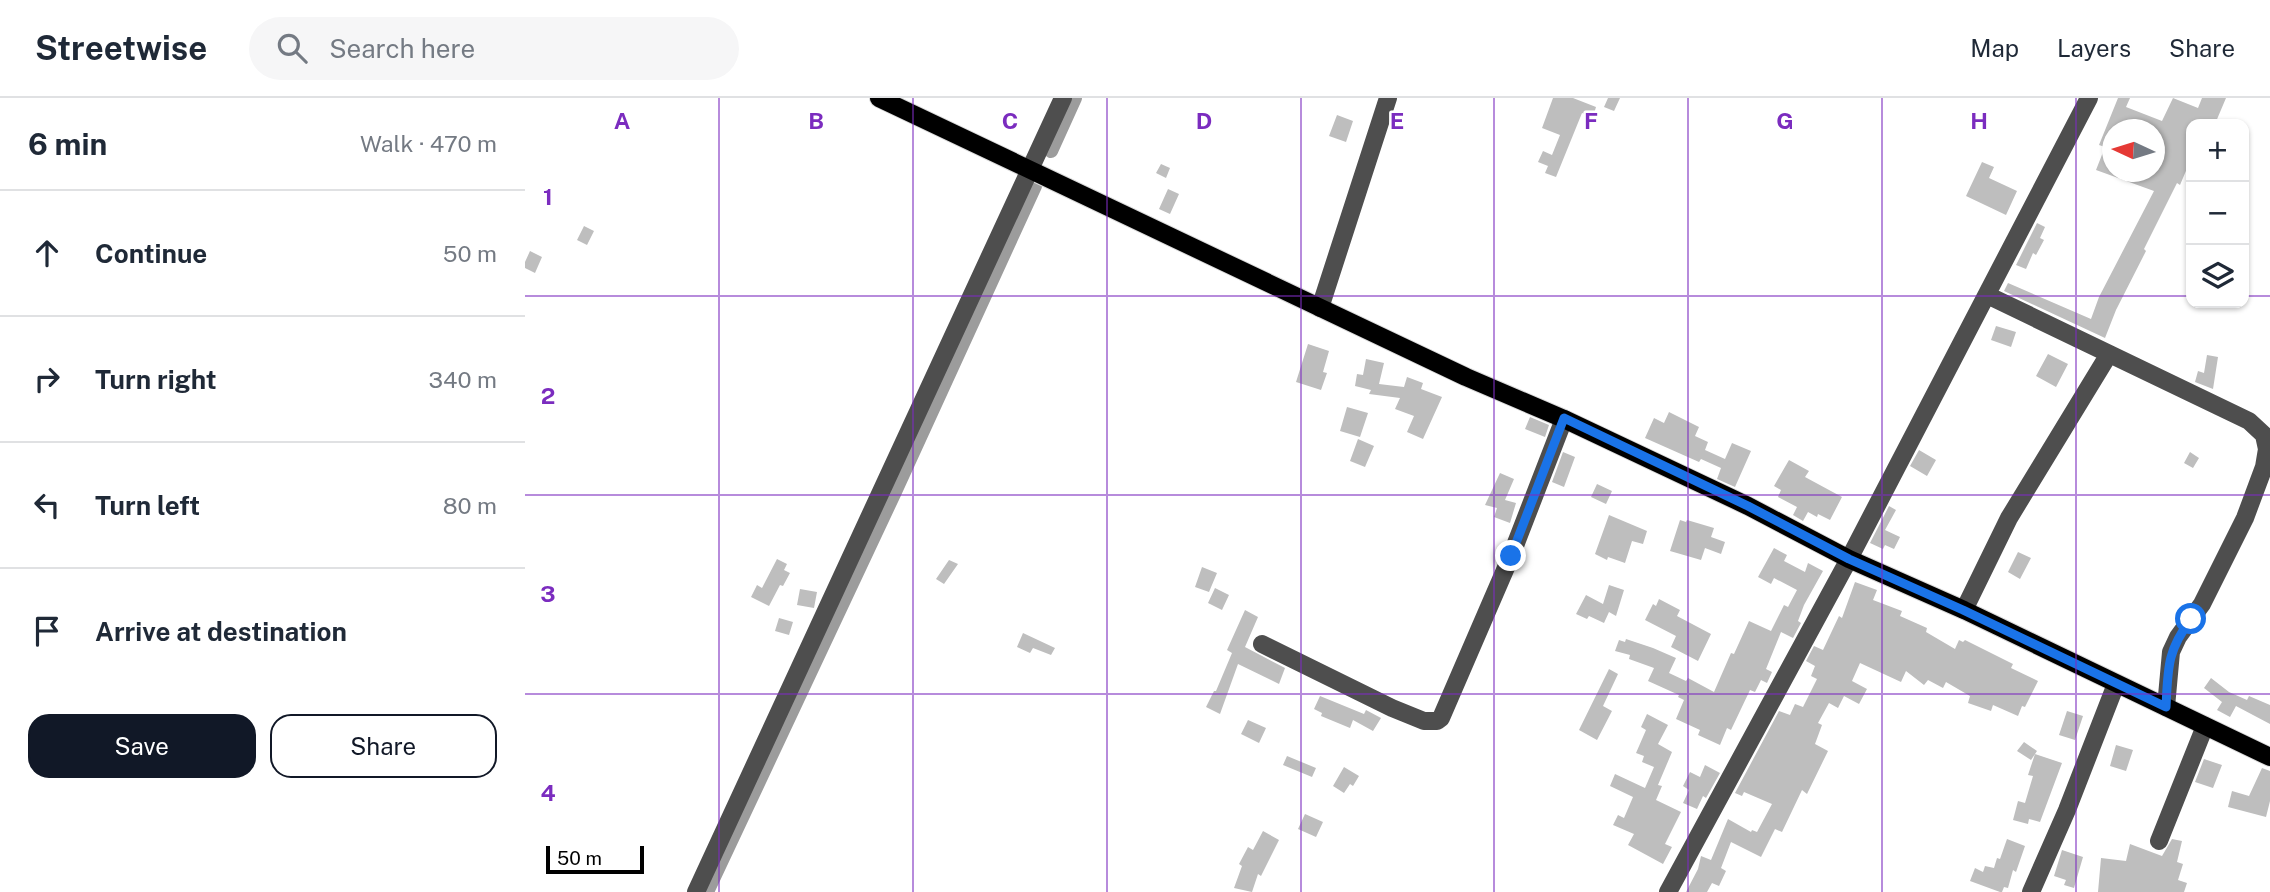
<!DOCTYPE html>
<meta charset="utf-8">
<style>
:root{--surface:#fff;--page:#f6f6f7;--text:#1f2937;--muted:#747a83;--line:#e0e1e3;--accent:#111827}
body{margin:0;font-family:"Public Sans",sans-serif;background:var(--page);color:var(--text)}
.controls{position:absolute;right:21px;top:21px;display:grid;overflow:hidden;border-radius:14px;box-shadow:0 2px 5px #0004}
.controls button{width:63px;height:63px;display:grid;place-items:center;padding:0;border:0;border-bottom:2px solid var(--line);background:var(--surface);color:var(--text);font:35px sans-serif}
.compass{position:absolute;left:1577px;top:21px;width:63px;height:63px;border-radius:50%;background:var(--surface);box-shadow:0 2px 5px #0004;rotate:274deg}
.scale{position:absolute;left:21px;bottom:18px;width:98px;box-sizing:border-box;padding-left:7px;border:4px solid #000;border-top:0;font-size:19px;line-height:24px;white-space:nowrap;color:#000;-webkit-text-stroke:5px #fff;paint-order:stroke}
.stop{position:absolute;width:21px;height:21px;margin:-16px;border:5px solid #1a73e8;border-radius:50%;background:#fff}
.stop.end{background:#1a73e8;border-color:#fff;box-shadow:0 2px 7px #0008}
.list{margin:0;padding:0;list-style:none}
h2{display:flex;justify-content:space-between;align-items:center;height:91px;margin:0;padding:0 28px;font-size:30px}
h2 small{font-size:23px;font-weight:400;color:var(--muted)}
.list li{display:grid;grid-template-columns:46px 1fr auto;gap:21px;align-items:center;box-sizing:border-box;height:126px;padding:0 28px;border-top:2px solid var(--line)}
.list b{display:block;font-size:26px;white-space:nowrap}
.list em{font-size:23px;font-style:normal;color:var(--muted)}
.actions{display:flex;gap:14px;padding:21px 28px}
.actions a{flex:1;padding:16px 0;border:2px solid var(--accent);border-radius:21px;text-align:center;font-size:24px;color:var(--accent)}
.actions .main{background:var(--accent);color:#fff}
.icon{flex:none;width:38px;height:38px;fill:none;stroke:currentColor;stroke-width:2;stroke-linecap:round;stroke-linejoin:round}
.map{position:relative;flex:none;width:1745px;height:794px;overflow:hidden}
header{display:flex;align-items:center;gap:42px;box-sizing:border-box;height:98px;padding:0 35px;background:var(--surface);border-bottom:2px solid var(--line)}
header strong{font-size:33px}
nav{display:flex;gap:38px;margin-inline-start:auto;font-size:24px}
.search{width:490px;height:63px;background:var(--page);display:flex;align-items:center;gap:18px;box-sizing:border-box;padding:0 24px;border-radius:38px;color:var(--muted);font-size:26px}
main{display:flex}
aside{flex:1;background:var(--surface)}
.map>svg:first-child{display:block}
</style>
<header>
<strong>Streetwise</strong>
<div class="search"><svg class="icon" aria-label="search" viewBox="0 0 24 24"><circle cx="10" cy="10" r="6"/><path d="M15 15l6 6"/></svg>Search here</div>
<nav><a>Map</a><a>Layers</a><a>Share</a></nav>
</header>
<main>
<aside>
<h2>6 min<small>Walk · 470 m</small></h2>
<ul class="list">
<li><svg class="icon" aria-label="ahead" viewBox="0 0 24 24"><path d="M12 20V5M6 11l6-6 6 6"/></svg><div><b>Continue</b></div><em>50 m</em></li>
<li><svg class="icon" aria-label="right" viewBox="0 0 24 24"><path d="M7 20v-9h11M14 6l5 5-5 5"/></svg><div><b>Turn right</b></div><em>340 m</em></li>
<li><svg class="icon" aria-label="left" viewBox="0 0 24 24"><path d="M17 20v-9H6M10 6l-5 5 5 5"/></svg><div><b>Turn left</b></div><em>80 m</em></li>
<li><svg class="icon" aria-label="arrive" viewBox="0 0 24 24"><path d="M6 21V4h12l-3 4 3 4H6"/></svg><div><b>Arrive at destination</b></div></li>
</ul>
<div class="actions"><a class="main">Save</a><a>Share</a></div>
</aside>
<div class="map">
<svg width="1745" height="794" viewBox="0 0 1745 794">
<rect width="100%" height="100%" fill="#fff"/>
<g fill="none" stroke-linecap="round" stroke-linejoin="round">
<!-- canal -->
<path stroke="#9c9c9c" stroke-width="14" d="M526,53l24,-53
M182,794l187,-398 141,-308"/>
</g>
<!-- building -->
<path fill="#bebebe" fill-rule="evenodd" d="M1028,0h20l23,9 -3,10 -11,-4 -26,64 -11,-4 3,-7 -10,-4 5,-11 9,4 8,-20 -18,-7z
M1083,0h12l-6,13 -10,-4z
M1593,0h12l-4,9 36,14 11,-23 25,10 4,-10h24l-11,26h-24v35l-11,26 -3,-2 -33,66 2,2 -30,59 -11,28 -101,-47 4,-8 83,36 8,-22 55,-106 -58,-21 9,-23 -6,-2zM1587,32h42v42h-42z
M812,17l16,6 -7,21 -17,-6z
M1457,64l12,5 -5,11 28,13 -11,24 -40,-19z
M636,66l9,4 -4,10 -10,-5z
M643,91l11,5 -9,20 -11,-5z
M1512,125l8,4 -5,11 4,2 -8,15 -3,-2 -7,16 -10,-4z
M59,128l10,5 -7,14 -10,-5z
M5,153l12,6 -7,16 -10,-5v-6z
M1471,228l20,6 -5,15 -20,-7z
M783,246l21,7 -6,21 4,1 -6,17 -25,-8z
M1523,256l20,10 -12,23 -20,-11z
M1682,257l11,2 -5,32 -18,-7 3,-11 6,2z
M841,261l18,4 -5,21 25,3 3,-10 16,6 -2,6 21,8 -19,42 -16,-7 7,-16 -19,-7 5,-11 -31,-4 2,-4 -16,-4 2,-12 6,1z
M822,309l21,6 -8,24 -20,-6z
M1144,314l30,15 -4,9 13,6 -3,8 20,9 7,-16 19,8 -16,36 -18,-8 4,-11 -20,-9 -2,3 -54,-24 9,-20 10,5z
M1005,319l19,8 -4,12 -20,-8z
M833,341l16,7 -9,21 -15,-6z
M1394,352l17,10 -9,16 -17,-10z
M1038,354l12,5 -11,30 -12,-5z
M1665,354l9,6 -6,10 -9,-5z
M1264,362l20,11 -4,6 37,20 -12,23 -12,-6 -1,3 -9,-5 -5,9 -10,-6 4,-8 -19,-10 3,-7 -7,-4z
M975,375l14,6 -9,21 11,3 -6,20 -16,-6 3,-9 -12,-3z
M1072,386l15,7 -6,13 -15,-7z
M1364,408l7,4 -11,20 15,7 -6,12 -9,-4 -2,4 -13,-6z
M1084,417l38,16 -4,13 -11,-3 -7,22 -17,-6 -1,3 -12,-6z
M1155,422l6,2 1,-2 27,8 -3,9 14,5 -4,12 -16,-6 -4,12 -31,-9z
M1249,450l13,7 -3,6 21,11 3,-9 15,8 -19,34 -6,16 3,2 -8,15 -12,-6 -15,37 6,3 -5,11 -6,-3 -6,12 -5,-2 -19,40 -4,-2 -7,17 -22,-10 2,-5 -24,-11 8,-19 -6,-3 1,-2 -31,-14 6,-13 -25,-9 1,-4 -15,-4 4,-11 6,2 1,-3 27,9 23,10 -7,15 17,8 2,-3 26,14 17,-39 3,1 15,-33 22,10 13,-26 4,2 9,-17 -23,-12 -3,6 -13,-7z
M1493,454l13,6 -11,21 -12,-7z
M252,461l10,5 -3,6 6,3 -7,13 -3,-1 -11,21 -18,-9 6,-12 5,3z
M424,462l9,4 -14,20 -8,-5z
M677,469l15,6 -8,19 -14,-5z
M1330,484l22,8 -4,10 29,11 -2,5 27,12 -1,4 29,17 4,-9 4,2 2,-2 48,24 -2,4 27,13 -13,26 -3,-1 -4,10 -25,-11 -2,6 -23,-8 2,-7 -24,-14 -3,6 -15,-8 -4,5 -18,-14 -5,11 -41,-19 -8,18 15,8 -8,15 -15,-8 -6,12 -9,-5 -11,20 4,2 -7,19 13,7 -21,43 -5,-4 -20,42 -7,-3 -14,28 -30,-15 -10,26 5,3 -7,15 -7,-3 -5,9h-21l12,-23 3,-13 10,4 17,-41 23,13 1,-2 5,2 15,-28 -28,-12 -2,4 -7,-3 44,-82 11,4 5,-11 8,3 14,-28 -6,-3 4,-10 -9,-5 8,-15 9,4 16,-34 3,2z
M1084,487l15,5 -8,26 -7,-4 -5,11 -15,-7 -2,3 -11,-5 10,-19 17,9z
M690,490l14,7 -7,15 -14,-7z
M275,491l17,3 -3,16 -17,-3z
M1134,501l21,11 -3,6 34,18 -13,27 -27,-14 5,-11 -31,-16 8,-16 3,2z
M720,512l13,7 -13,30 40,21 -6,16 -41,-20 -18,50 -14,-7 8,-16h2l16,-38 -5,-3z
M254,520l14,4 -4,13 -14,-4z
M498,535l32,15 -4,7 -18,-7 -3,5 -13,-6z
M1084,571l9,5 -15,32 9,5 -15,29 -18,-10z
M1686,580l18,14 18,8 2,-4 21,9v19l-34,-18 -6,11 -13,-7 5,-8 -18,-14z
M795,598l44,18 2,-4 15,8 -8,13 -20,-11 -3,8 -29,-12 1,-3 -8,-4z
M1542,613l16,5 -8,24 -16,-5z
M1122,616l21,11 -10,19 14,8 -14,33 4,1 -6,14 25,12 -16,32 7,3 -9,17 -35,-19 6,-11 -21,-9 5,-10 6,3 9,-21 -23,-11 5,-12 30,14 9,-21 -12,-5 2,-6 -8,-3 10,-23 -5,-3z
M723,622l18,8 -7,15 -18,-9z
M1499,644l13,9 -6,9 -14,-9z
M1591,647l17,5 -7,21 -16,-5z
M1510,656l27,9 -22,59 -11,-3 -1,5 -15,-4 5,-19 7,2 8,-27 -5,-1z
M762,658l29,12 -4,9 -29,-12z
M1679,661l18,6 -9,23 -18,-6z
M1180,667l15,8 -14,25 -3,-2 -6,13 -14,-6 6,-13 -6,-4 7,-14 10,5z
M819,669l15,9 -6,10 -3,-2 -6,9 -11,-7z
M1737,670l8,3v30l-4,16 -38,-10 4,-16 17,5z
M780,716l18,8 -7,15 -18,-8z
M738,733l16,9 -18,36 -3,-2 -6,18 -18,-4 8,-22 -3,-2 9,-17 5,3z
M1482,741l18,7 -9,26 -3,-2 -5,18 -4,-1 -2,5h-2l-30,-11 5,-13 8,4 2,-6 9,2 3,-10 3,1z
M1647,741l10,2 -5,21 6,2 -5,16 9,3 -3,9h-86l3,-34 25,3 4,-17 32,12z
M1537,752l21,7 -9,31 -10,-3 2,-5 -12,-4z"/>
<g fill="none" stroke-linecap="round" stroke-linejoin="round">
<!-- major casing -->
<g stroke="#dbdbdb" stroke-width="20">
<path id="major" d="M354,0l587,279 98,42 184,87 101,53 115,51 306,147"/>
</g>
<!-- minor -->
<path stroke="#4e4e4e" stroke-width="18" d="M1462,197l262,126 15,14 3,14 -3,18 -19,51 -43,86 -24,33 -7,15 -5,55
M795,210l68,-210
M1439,512l45,-92 100,-164
M737,546l130,64 32,13h13l4,-3 70,-162 53,-137
M1634,743l46,-115
M171,794l367,-794
M1143,794l181,-333 240,-461
M1506,794l36,-82 49,-126"/>
<!-- major -->
<use href="#major" stroke="#000" stroke-width="18"/>
</g>
<g fill="none" stroke-linecap="round" stroke-linejoin="round">
<!-- route -->
<path stroke="#1a73e8" stroke-width="9" d="M986,458l53,-138 184,88 101,53 114,51 203,97c2,-39 1,-56 25,-88"/>
</g>
<!-- grid -->
<path fill="none" stroke="#7b2cbf" stroke-width="2" stroke-opacity="0.55" d="M194,0v794M388,0v794M582,0v794M776,0v794M969,0v794M1163,0v794M1357,0v794M1551,0v794M0,198h1666M1719,198h26M0,397h1745M0,596h1745"/>
<g font-size="23" text-anchor="middle" font-weight="bold" fill="#7b2cbf" stroke="#fff" stroke-width="5" stroke-linejoin="round" paint-order="stroke">
<text x="97" y="31">A</text>
<text x="291" y="31">B</text>
<text x="485" y="31">C</text>
<text x="679" y="31">D</text>
<text x="872" y="31">E</text>
<text x="1066" y="31">F</text>
<text x="1260" y="31">G</text>
<text x="1454" y="31">H</text>
<text x="23" y="107">1</text>
<text x="23" y="306">2</text>
<text x="23" y="504">3</text>
<text x="23" y="703">4</text>
</g>
</svg>
<div class="controls">
<button>+</button>
<button>−</button>
<button><svg class="icon" aria-label="layers" viewBox="0 0 24 24"><path d="M12 4l9 5-9 5-9-5zM3 14l9 5 9-5"/></svg></button>
</div>
<svg class="compass" viewBox="-18 -18 36 36"><path d="M0-13l5 13h-10z" fill="#e53935"/><path d="M0 13l5-13h-10z" fill="#747a83"/></svg>
<div class="scale">50 m</div>
<div class="stop" style="left:1666px;top:521px"></div>
<div class="stop end" style="left:986px;top:458px"></div>
</div>
</main>
